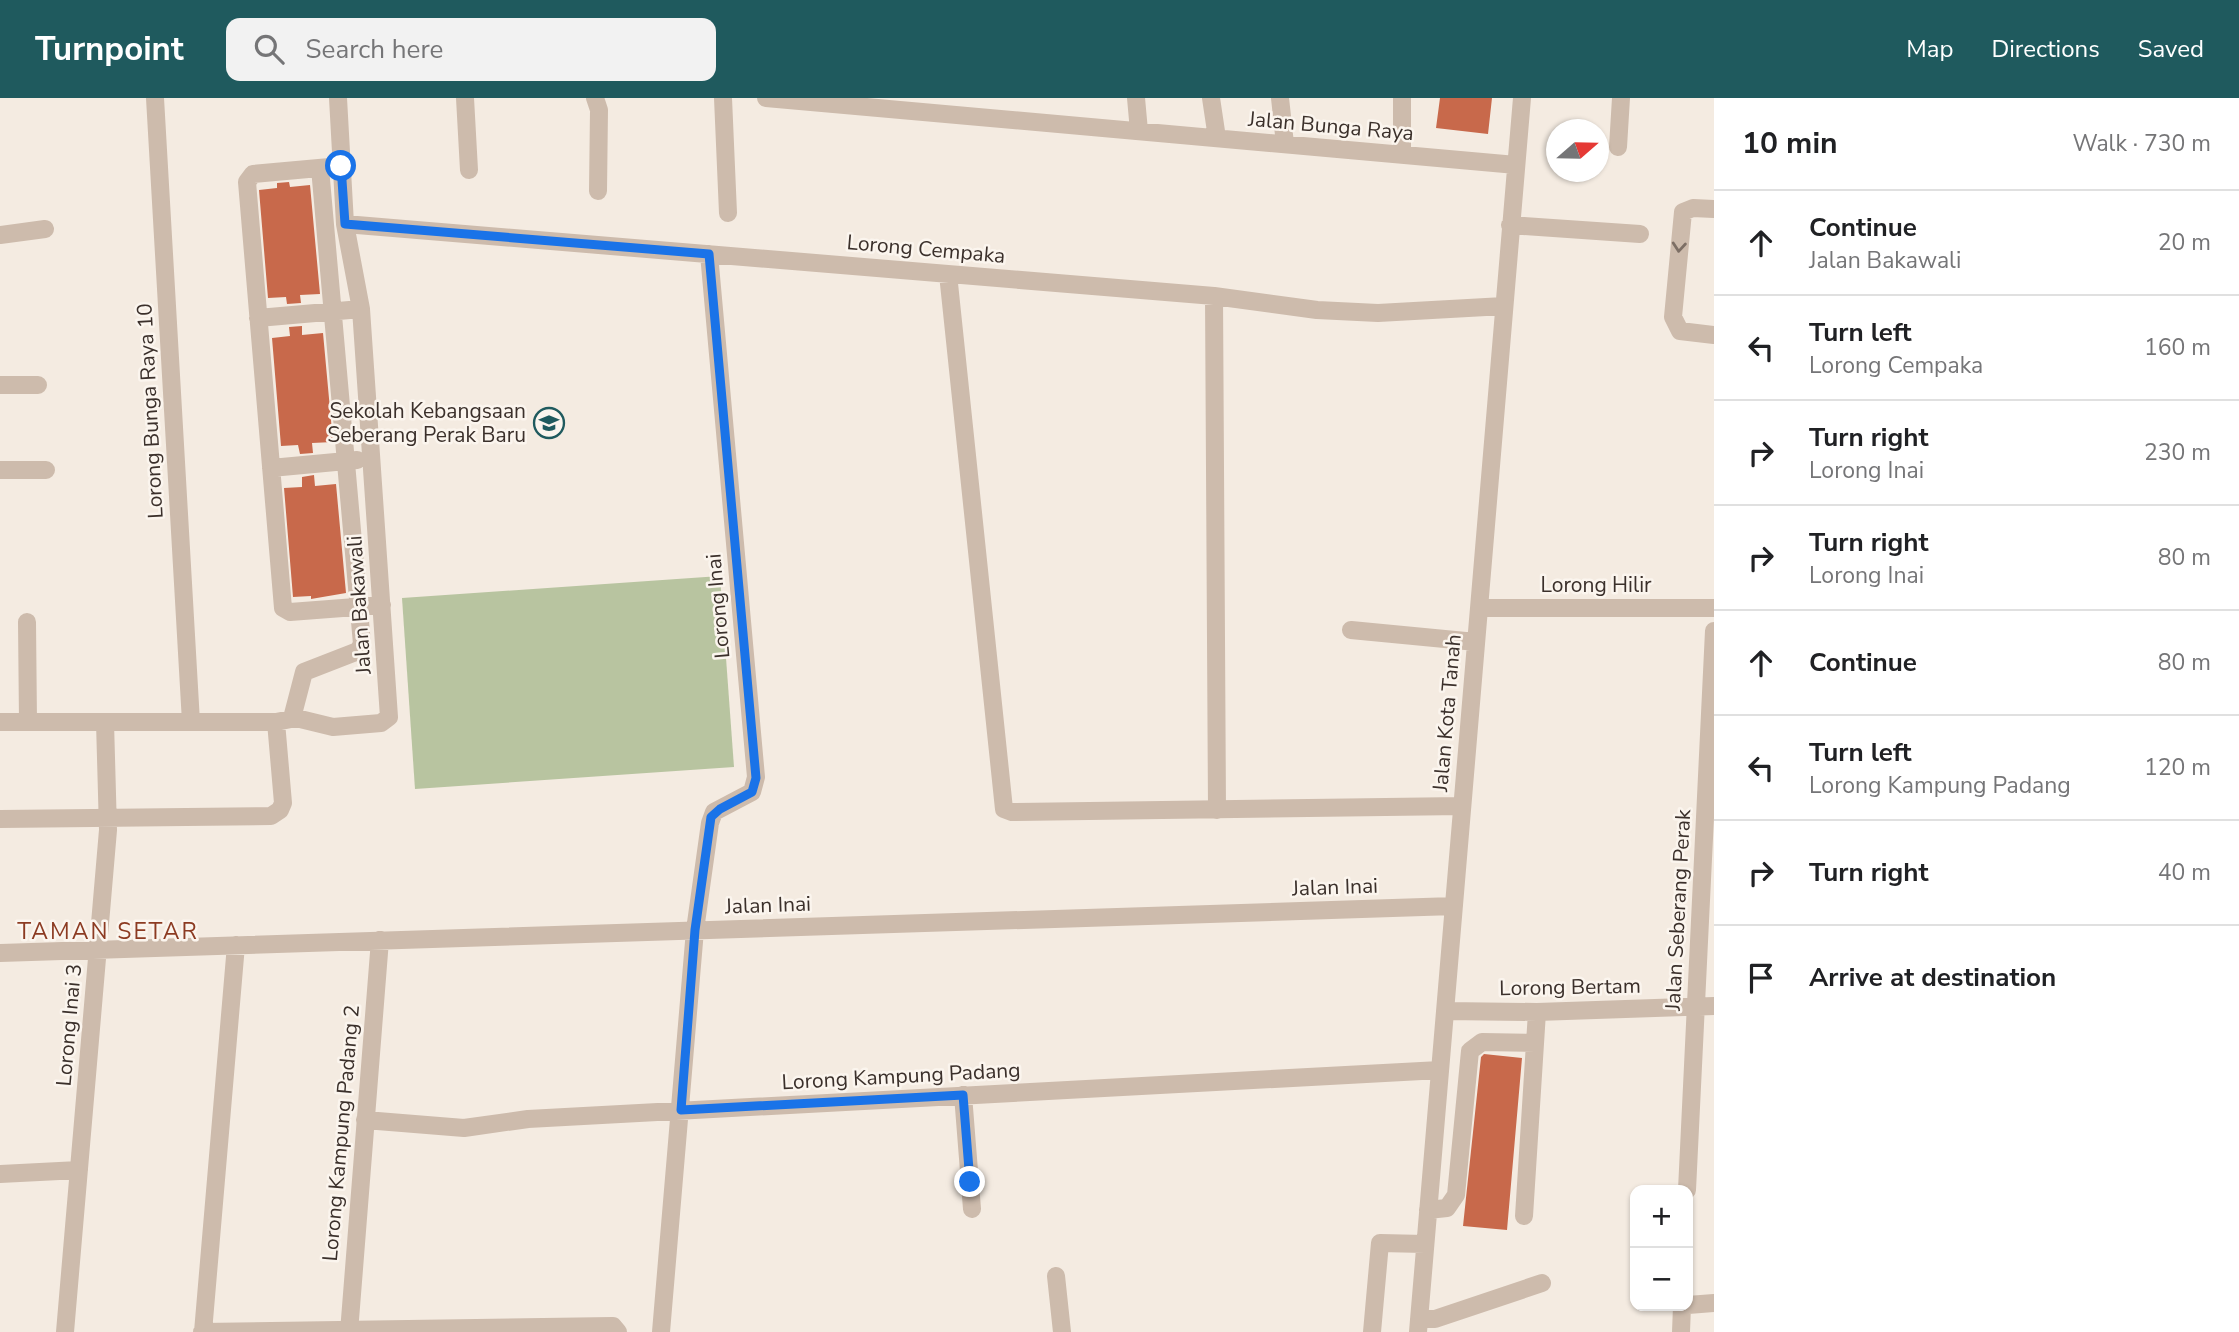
<!DOCTYPE html>
<meta charset="utf-8">
<style>
:root{--surface:#fff;--page:#f2f2f2;--text:#202124;--muted:#757577;--line:#e0e0e0;--accent:#1f5a5e}
body{margin:0;font-family:"Nunito Sans",sans-serif;background:var(--page);color:var(--text)}
.controls{position:absolute;right:21px;bottom:21px;display:grid;overflow:hidden;border-radius:14px;box-shadow:0 2px 5px #0004}
.controls button{width:63px;height:63px;display:grid;place-items:center;padding:0;border:0;border-bottom:2px solid var(--line);background:var(--surface);color:var(--text);font:35px sans-serif}
.compass{position:absolute;left:1546px;top:21px;width:63px;height:63px;border-radius:50%;background:var(--surface);box-shadow:0 2px 5px #0004;rotate:70deg}
.stop{position:absolute;width:21px;height:21px;margin:-16px;border:5px solid #1a73e8;border-radius:50%;background:#fff}
.stop.end{background:#1a73e8;border-color:#fff;box-shadow:0 2px 7px #0008}
.list{margin:0;padding:0;list-style:none}
h2{display:flex;justify-content:space-between;align-items:center;height:91px;margin:0;padding:0 28px;font-size:30px}
h2 small{font-size:23px;font-weight:400;color:var(--muted)}
.list li{display:grid;grid-template-columns:46px 1fr auto;gap:21px;align-items:center;box-sizing:border-box;height:105px;padding:0 28px;border-top:2px solid var(--line)}
.list b{display:block;font-size:26px;white-space:nowrap}
.list p{margin:0;font-size:23px;white-space:nowrap;color:var(--muted)}
.list em{font-size:23px;font-style:normal;color:var(--muted)}
.icon{flex:none;width:38px;height:38px;fill:none;stroke:currentColor;stroke-width:2;stroke-linecap:round;stroke-linejoin:round}
.map{position:relative;flex:none;width:1714px;height:1234px;overflow:hidden}
header{display:flex;align-items:center;gap:42px;box-sizing:border-box;height:98px;padding:0 35px;background:var(--accent);color:#fff}
header strong{font-size:33px}
nav{display:flex;gap:38px;margin-inline-start:auto;font-size:24px}
.search{width:490px;height:63px;background:var(--page);display:flex;align-items:center;gap:18px;box-sizing:border-box;padding:0 24px;border-radius:14px;color:var(--muted);font-size:26px}
main{display:flex}
aside{flex:1;background:var(--surface)}
.map>svg:first-child{display:block}
</style>
<header>
<strong>Turnpoint</strong>
<div class="search"><svg class="icon" aria-label="search" viewBox="0 0 24 24"><circle cx="10" cy="10" r="6"/><path d="M15 15l6 6"/></svg>Search here</div>
<nav><a>Map</a><a>Directions</a><a>Saved</a></nav>
</header>
<main>
<div class="map">
<svg width="1714" height="1234" viewBox="0 0 1714 1234">
<rect width="100%" height="100%" fill="#f4ebe1"/>
<!-- green -->
<path fill="#b8c4a0" d="M720,478l14,191 -319,22 -13,-191z"/>
<!-- building -->
<path fill="#c8694b" d="M1440,0h52l-4,36 -52,-6z
M289,84l1,5 20,-2 10,109 -20,1 1,8 -14,1 -1,-7 -18,1 -9,-108 18,-2v-5z
M302,228v9l21,-2 10,109 -21,1 1,10 -13,1 -2,-9 -17,1 -9,-108 18,-2 -1,-9z
M314,377l1,11 21,-2 10,109 -35,6v-3l-18,1 -9,-109 18,-1v-10z
M1484,956l38,4 -15,172 -44,-4 18,-169z"/>
<g fill="none" stroke-linecap="round" stroke-linejoin="round">
<!-- minor -->
<path stroke="#cdbbac" stroke-width="18" d="M155,0l36,624
M465,0l4,72
M595,0l4,12 -1,81
M723,0l5,115
M766,0l750,67
M1136,0l3,33
M1211,0l6,40
M1280,0l5,46
M1402,0v57
M1618,49l3,-49
M341,68l-88,8 -6,8 36,426 7,4 92,-7
M1714,111l-21,-1 -10,4 -10,105 7,14 34,4
M345,126l869,72 103,14 61,3 126,-7
M1510,127l130,9
M0,137l45,-6
M948,176l56,535 8,3 450,-6
M1214,198l3,514
M258,220l103,-9
M0,287h38
M271,370l86,-8
M0,372h46
M1479,510h235
M27,524l1,100
M1351,532l125,12
M292,620l12,-46 54,-21 4,-7 -42,-476
M0,624h276l20,-4 37,9 48,-4 8,-6 -28,-408 -16,-85 -7,-126
M0,721l271,-3 9,-6 3,-7 -7,-81
M0,855l1454,-47
M1445,913l92,1 177,-6
M963,997l9,114
M365,1022l99,8 64,-9 912,-49
M0,1076l79,-4
M1687,1092l27,-559
M1428,1112l19,-2 9,-13 14,-144 12,-9 53,1
M1524,1118l13,-204
M1056,1178l6,56
M1688,1207l26,-2
M1419,1221h16l107,-36
M65,1234l43,-502 -3,-108
M202,1234l411,-6 5,6
M203,1234l33,-387
M349,1234l31,-392
M661,1234l34,-402 15,-107 4,-11 38,-20 4,-15 -47,-523
M1372,1234l8,-89 45,1
M1418,1234l104,-1234
M1681,1234l1,-26"/>
</g>
<!-- one-way arrows -->
<defs><path id="oneway-chevron" d="M-2-3.5L2.5 0L-2 3.5" fill="none" stroke-width="1.6" stroke-linecap="round" stroke-linejoin="round" transform="scale(1.75)"/></defs>
<use stroke="#7d6f65" href="#oneway-chevron" transform="translate(1679 149) rotate(95)"/>
<g fill="none" stroke-linecap="round" stroke-linejoin="round">
<!-- route -->
<path stroke="#1a73e8" stroke-width="9" d="M341,68l4,58 364,30 47,524 -4,14 -32,17 -9,8 -16,113 -14,180 282,-15 7,87"/>
</g>
<!-- icons -->
<defs>
<g id="school-ring" transform="scale(1.575)"><circle r="9.5" fill="#fbf5ee" stroke="#1f5a5e" stroke-width="1.5"/><path d="M0-5L7-2L0 1L-7-2ZM-4 1L0 2.5L4 1V4Q0 6-4 4Z" fill="#1f5a5e"/></g>
</defs>
<g fill-rule="evenodd">
<use href="#school-ring" x="549" y="325"/>
</g>
<g text-anchor="middle" stroke-width="5" stroke-linejoin="round" paint-order="stroke">
<!-- street labels -->
<g font-size="21" fill="#3b302b" stroke="#fbf5ee">
<text transform="translate(1331 28) rotate(5)" y="7">Jalan Bunga Raya</text>
<text transform="translate(926 151) rotate(5)" y="7">Lorong Cempaka</text>
<text transform="translate(150 313) rotate(-93)" y="7">Lorong Bunga Raya 10</text>
<text x="1596" y="494">Lorong Hilir</text>
<text transform="translate(359 507) rotate(-94)" y="7">Jalan Bakawali</text>
<text transform="translate(718 508) rotate(-95)" y="7">Lorong Inai</text>
<text transform="translate(1447 615) rotate(-85)" y="7">Jalan Kota Tanah</text>
<text transform="translate(1335 789) rotate(-2)" y="7">Jalan Inai</text>
<text transform="translate(768 807) rotate(-2)" y="7">Jalan Inai</text>
<text transform="translate(1678 812) rotate(-87)" y="7">Jalan Seberang Perak</text>
<text transform="translate(1570 889) rotate(-1)" y="7">Lorong Bertam</text>
<text transform="translate(69 927) rotate(-85)" y="7">Lorong Inai 3</text>
<text transform="translate(901 978) rotate(-3)" y="7">Lorong Kampung Padang</text>
<text transform="translate(341 1035) rotate(-85)" y="7">Lorong Kampung Padang 2</text>
</g>
<!-- poi labels -->
<g font-size="21" fill="#3b302b" stroke="#fbf5ee" text-anchor="end">
<text x="526" y="320">Sekolah Kebangsaan<tspan x="526" dy="24">Seberang Perak Baru</tspan></text>
</g>
<!-- neighbourhood labels -->
<g font-size="23" letter-spacing="2" fill="#8c3b22" stroke="#fbf5ee">
<text x="108" y="841">TAMAN SETAR</text>
</g>
</g>
</svg>
<div class="controls">
<button>+</button>
<button>−</button>
</div>
<svg class="compass" viewBox="-18 -18 36 36"><path d="M0-13l5 13h-10z" fill="#e53935"/><path d="M0 13l5-13h-10z" fill="#757577"/></svg>
<div class="stop" style="left:341px;top:68px"></div>
<div class="stop end" style="left:970px;top:1084px"></div>
</div>
<aside>
<h2>10 min<small>Walk · 730 m</small></h2>
<ul class="list">
<li><svg class="icon" aria-label="ahead" viewBox="0 0 24 24"><path d="M12 20V5M6 11l6-6 6 6"/></svg><div><b>Continue</b><p>Jalan Bakawali</p></div><em>20 m</em></li>
<li><svg class="icon" aria-label="left" viewBox="0 0 24 24"><path d="M17 20v-9H6M10 6l-5 5 5 5"/></svg><div><b>Turn left</b><p>Lorong Cempaka</p></div><em>160 m</em></li>
<li><svg class="icon" aria-label="right" viewBox="0 0 24 24"><path d="M7 20v-9h11M14 6l5 5-5 5"/></svg><div><b>Turn right</b><p>Lorong Inai</p></div><em>230 m</em></li>
<li><svg class="icon" aria-label="right" viewBox="0 0 24 24"><path d="M7 20v-9h11M14 6l5 5-5 5"/></svg><div><b>Turn right</b><p>Lorong Inai</p></div><em>80 m</em></li>
<li><svg class="icon" aria-label="ahead" viewBox="0 0 24 24"><path d="M12 20V5M6 11l6-6 6 6"/></svg><div><b>Continue</b></div><em>80 m</em></li>
<li><svg class="icon" aria-label="left" viewBox="0 0 24 24"><path d="M17 20v-9H6M10 6l-5 5 5 5"/></svg><div><b>Turn left</b><p>Lorong Kampung Padang</p></div><em>120 m</em></li>
<li><svg class="icon" aria-label="right" viewBox="0 0 24 24"><path d="M7 20v-9h11M14 6l5 5-5 5"/></svg><div><b>Turn right</b></div><em>40 m</em></li>
<li><svg class="icon" aria-label="arrive" viewBox="0 0 24 24"><path d="M6 21V4h12l-3 4 3 4H6"/></svg><div><b>Arrive at destination</b></div></li>
</ul>
</aside>
</main>
